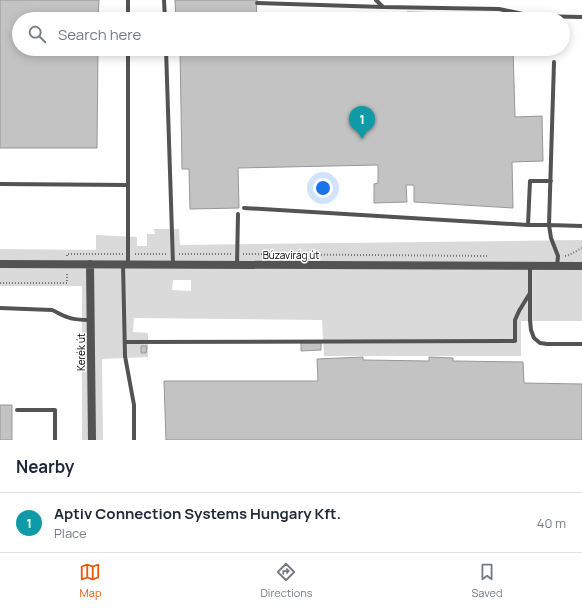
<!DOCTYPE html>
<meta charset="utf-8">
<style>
:root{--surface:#fff;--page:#f6f6f7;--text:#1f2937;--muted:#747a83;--line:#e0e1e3;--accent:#ea580c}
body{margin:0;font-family:Manrope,sans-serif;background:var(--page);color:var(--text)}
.you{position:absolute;left:323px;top:188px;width:14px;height:14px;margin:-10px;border:3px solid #fff;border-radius:50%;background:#1a73e8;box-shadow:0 0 0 6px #1a73e833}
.badge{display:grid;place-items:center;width:26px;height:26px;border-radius:50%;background:var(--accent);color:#fff;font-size:13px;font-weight:700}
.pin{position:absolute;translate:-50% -33px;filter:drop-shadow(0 1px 2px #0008)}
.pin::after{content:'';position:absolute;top:21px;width:14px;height:12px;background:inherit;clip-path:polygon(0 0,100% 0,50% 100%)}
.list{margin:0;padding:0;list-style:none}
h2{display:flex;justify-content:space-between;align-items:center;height:52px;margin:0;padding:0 16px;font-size:17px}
h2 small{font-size:13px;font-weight:400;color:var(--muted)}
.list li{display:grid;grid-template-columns:26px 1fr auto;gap:12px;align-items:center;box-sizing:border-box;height:60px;padding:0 16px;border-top:1px solid var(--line)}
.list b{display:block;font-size:15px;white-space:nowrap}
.list p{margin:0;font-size:13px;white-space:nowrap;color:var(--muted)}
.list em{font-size:13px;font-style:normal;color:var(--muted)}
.icon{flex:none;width:22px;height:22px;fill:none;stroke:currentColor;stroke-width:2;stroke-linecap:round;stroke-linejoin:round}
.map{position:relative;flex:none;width:582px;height:440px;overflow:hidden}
.search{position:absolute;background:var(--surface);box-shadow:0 2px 10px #0003;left:12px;right:12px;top:12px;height:44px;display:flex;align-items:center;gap:10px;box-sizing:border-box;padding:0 14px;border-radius:22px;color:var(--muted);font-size:15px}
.sheet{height:112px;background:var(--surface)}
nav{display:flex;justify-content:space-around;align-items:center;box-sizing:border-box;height:56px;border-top:1px solid var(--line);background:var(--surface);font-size:11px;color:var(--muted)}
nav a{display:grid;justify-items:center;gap:2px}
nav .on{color:var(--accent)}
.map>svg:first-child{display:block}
</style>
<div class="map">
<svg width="582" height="440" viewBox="0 0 582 440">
<rect width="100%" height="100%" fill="#fff"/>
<!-- green -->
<path fill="#dadada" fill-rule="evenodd" d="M154,229h25l1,16 402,-5v81h-61v35h-197l-2,-36 -188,-2 -1,14 15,1v24l-46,2 1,81h-21v-154h-82v-37l96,1v-15l41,2v9h10v-12h8zM173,280h18v11l-19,-1z"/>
<!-- building -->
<path fill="#c3c3c3" stroke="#979797" d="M0,0h99l-1,19h-79v30h79l-1,99h-97z
M175,0h82l-1,19h-80z
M407,12l42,1v6h-42z
M180,49h333l2,68 27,-1 1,45 -31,1 1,46 -99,-6v-17h-8l1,17 -33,1v-19l4,-1v-18l-140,3 1,40 -49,1 -1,-40h-7z
M301,343h20v7l-20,1z
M141,346h6l-1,7h-5z
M363,357v3l66,1v-4l24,1v3l70,1 1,21 58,1v56h-416l-2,-59h154l-1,-22z
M0,405h12v35h-12z"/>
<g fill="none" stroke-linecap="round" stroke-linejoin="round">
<!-- path -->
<path stroke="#757575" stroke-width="2" stroke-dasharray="1 2" stroke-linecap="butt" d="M135,254h32
M179,254h52
M243,254l244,2
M67,256v-2h56
M565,256l4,-1 13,-7
M0,283h67v-10"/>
<!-- lane -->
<path stroke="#535353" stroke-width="4" d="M164,0l1,19
M376,0l7,7
M257,3l126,4 116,2 33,7 50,1
M128,19v-19
M166,49l7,215
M554,62l-5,163 33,1
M0,184l128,1
M244,208l284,17h21l2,13 7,18 -1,10
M528,225l2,-44h21
M123,264l2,92 9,49v35
M128,264v-215
M237,265l1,-51
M530,266v54l1,10 3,8 6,5 7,1h35
M0,308l52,2c5,2 9,5 15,7 7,3 16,3 23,3
M125,342l390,-1v-21l4,-9 11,-18
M17,410h38v30"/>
<!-- street -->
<path stroke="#535353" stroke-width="8" d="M0,264l582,2
M90,264l2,176"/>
</g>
<g text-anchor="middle" stroke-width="3" stroke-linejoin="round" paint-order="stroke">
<!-- street labels -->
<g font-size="10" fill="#000" stroke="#fff">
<text x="291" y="259">Búzavirág út</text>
<text transform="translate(81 352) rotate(-90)" y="4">Kerék út</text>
</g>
</g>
</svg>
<div class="you"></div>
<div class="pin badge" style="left:362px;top:139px;background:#0f9aa8">1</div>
<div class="search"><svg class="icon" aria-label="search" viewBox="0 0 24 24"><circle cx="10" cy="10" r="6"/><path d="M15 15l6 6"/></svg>Search here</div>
</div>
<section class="sheet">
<h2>Nearby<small></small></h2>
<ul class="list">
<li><span class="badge" style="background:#0f9aa8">1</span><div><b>Aptiv Connection Systems Hungary Kft.</b><p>Place</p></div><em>40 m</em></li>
</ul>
</section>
<nav>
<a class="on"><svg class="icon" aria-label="map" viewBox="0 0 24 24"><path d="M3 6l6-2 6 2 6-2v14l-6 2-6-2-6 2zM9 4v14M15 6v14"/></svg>Map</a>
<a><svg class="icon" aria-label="directions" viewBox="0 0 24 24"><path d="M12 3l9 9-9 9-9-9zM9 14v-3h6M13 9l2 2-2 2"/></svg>Directions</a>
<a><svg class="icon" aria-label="saved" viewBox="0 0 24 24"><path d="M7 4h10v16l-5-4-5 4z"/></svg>Saved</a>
</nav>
